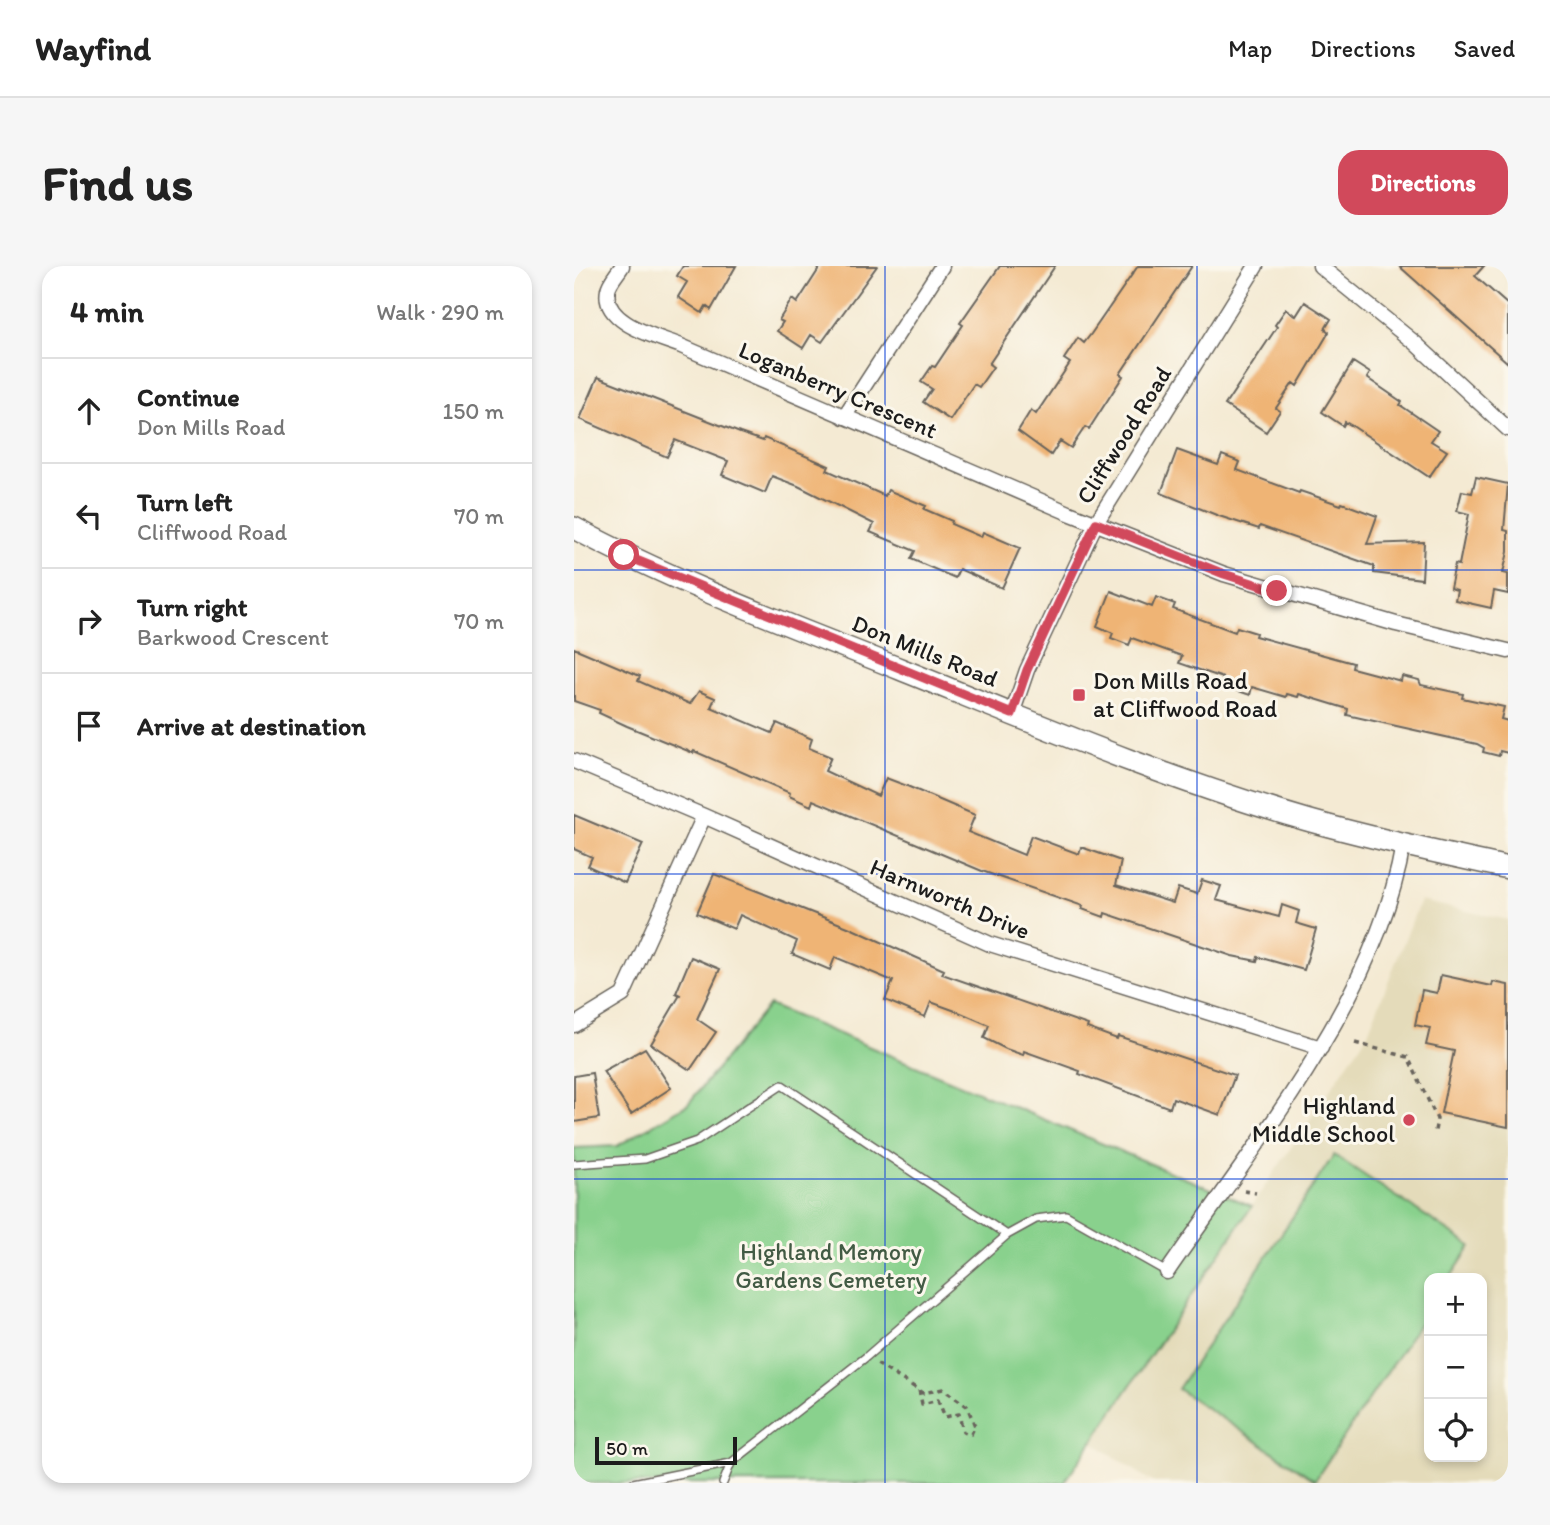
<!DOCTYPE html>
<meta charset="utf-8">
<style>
:root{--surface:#fff;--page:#f6f6f6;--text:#222;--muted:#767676;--line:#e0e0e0;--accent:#d1495b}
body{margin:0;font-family:Itim,sans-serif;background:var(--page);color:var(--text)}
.controls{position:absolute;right:21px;bottom:21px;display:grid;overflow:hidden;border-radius:14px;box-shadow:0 4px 10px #0003}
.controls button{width:63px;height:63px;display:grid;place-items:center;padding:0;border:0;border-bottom:2px solid var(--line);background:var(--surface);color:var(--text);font:35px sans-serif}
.scale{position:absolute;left:21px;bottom:18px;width:142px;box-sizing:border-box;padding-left:7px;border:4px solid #1c1c1c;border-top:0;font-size:19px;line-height:24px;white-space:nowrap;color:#1c1c1c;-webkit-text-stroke:5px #fbf7ec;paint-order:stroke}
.stop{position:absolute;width:21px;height:21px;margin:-16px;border:5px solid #d1495b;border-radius:50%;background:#fff}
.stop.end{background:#d1495b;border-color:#fff;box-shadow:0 2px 7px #0008}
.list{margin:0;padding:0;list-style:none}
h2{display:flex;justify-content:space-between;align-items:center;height:91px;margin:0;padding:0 28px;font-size:30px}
h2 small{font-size:23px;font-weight:400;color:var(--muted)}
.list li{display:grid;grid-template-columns:46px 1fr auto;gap:21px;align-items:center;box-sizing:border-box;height:105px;padding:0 28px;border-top:2px solid var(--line)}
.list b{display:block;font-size:26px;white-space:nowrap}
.list p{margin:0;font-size:23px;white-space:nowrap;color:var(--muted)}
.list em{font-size:23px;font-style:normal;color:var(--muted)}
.icon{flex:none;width:38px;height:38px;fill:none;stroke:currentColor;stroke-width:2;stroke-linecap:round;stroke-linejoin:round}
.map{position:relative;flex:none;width:934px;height:1217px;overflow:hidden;border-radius:21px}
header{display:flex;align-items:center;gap:42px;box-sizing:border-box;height:98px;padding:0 35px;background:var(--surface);border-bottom:2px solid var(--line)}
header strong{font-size:33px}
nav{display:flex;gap:38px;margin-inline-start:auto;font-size:24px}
.intro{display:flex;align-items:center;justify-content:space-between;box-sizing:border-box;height:168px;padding:0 42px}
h1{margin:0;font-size:49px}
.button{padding:18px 32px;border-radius:21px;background:var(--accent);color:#fff;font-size:24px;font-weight:700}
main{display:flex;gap:42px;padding:0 42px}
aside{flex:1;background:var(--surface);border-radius:21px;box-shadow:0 4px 10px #0003}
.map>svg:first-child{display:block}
</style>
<header>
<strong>Wayfind</strong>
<nav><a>Map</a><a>Directions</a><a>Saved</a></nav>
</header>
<div class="intro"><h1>Find us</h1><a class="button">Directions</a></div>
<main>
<aside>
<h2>4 min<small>Walk · 290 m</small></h2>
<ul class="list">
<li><svg class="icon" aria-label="ahead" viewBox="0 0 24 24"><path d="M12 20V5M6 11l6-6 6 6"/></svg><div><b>Continue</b><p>Don Mills Road</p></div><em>150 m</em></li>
<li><svg class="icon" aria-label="left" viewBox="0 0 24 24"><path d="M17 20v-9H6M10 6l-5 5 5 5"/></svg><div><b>Turn left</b><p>Cliffwood Road</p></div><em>70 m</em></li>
<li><svg class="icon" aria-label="right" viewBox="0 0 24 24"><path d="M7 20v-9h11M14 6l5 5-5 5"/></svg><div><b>Turn right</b><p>Barkwood Crescent</p></div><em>70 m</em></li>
<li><svg class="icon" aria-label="arrive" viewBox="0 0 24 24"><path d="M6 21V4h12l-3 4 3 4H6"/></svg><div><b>Arrive at destination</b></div></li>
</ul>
</aside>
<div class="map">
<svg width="934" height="1217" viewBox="0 0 934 1217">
<rect width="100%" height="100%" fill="#fbf7ec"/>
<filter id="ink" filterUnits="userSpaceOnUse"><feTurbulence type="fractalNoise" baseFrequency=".0143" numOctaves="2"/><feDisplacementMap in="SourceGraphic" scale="14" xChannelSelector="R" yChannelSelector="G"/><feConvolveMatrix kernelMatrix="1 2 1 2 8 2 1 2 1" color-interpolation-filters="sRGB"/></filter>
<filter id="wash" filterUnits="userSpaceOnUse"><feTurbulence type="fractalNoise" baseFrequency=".00686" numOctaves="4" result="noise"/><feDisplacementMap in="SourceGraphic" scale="28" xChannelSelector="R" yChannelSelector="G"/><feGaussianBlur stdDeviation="1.57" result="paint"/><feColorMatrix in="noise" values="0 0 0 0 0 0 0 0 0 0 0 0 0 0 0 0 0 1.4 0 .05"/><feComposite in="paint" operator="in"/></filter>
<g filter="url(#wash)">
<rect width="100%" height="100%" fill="#f4ead3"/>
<!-- built -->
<path fill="#e4dbba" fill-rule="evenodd" d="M846,635l88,19v563h-354l-62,-41 275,-407zM855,1012h53v179h-53z"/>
<!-- green -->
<path fill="#89d18d" stroke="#527654" stroke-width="2" d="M195,739l483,201 -188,277h-490v-335l43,-2 71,-42z
M760,889l137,91 -21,32h-21v31l-114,171 -137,-91z"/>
<g id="blocks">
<!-- building -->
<path fill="#efb474" d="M109,0h53l-25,44 -5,-4 -4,7 -24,-16 9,-15 -10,-6z
M247,0h56l-55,76 -11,-7 -8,13 -26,-17 6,-9 -4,-2 13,-21 5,4z
M426,0h55l-66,98 4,3 -14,20 -5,-3 -24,36 -27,-18 9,-13 -11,-7 11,-16 3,1 28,-42 -3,-2z
M564,0h54l-72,108 3,2 -34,53 -4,-2 -14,21 -11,-7 -9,14 -33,-24 13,-21 5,4 34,-51 -6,-4 14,-21 6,5 7,-9z
M825,0h85l-9,10 33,29v58z
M731,36l26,17 -6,10 4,3 -32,54 -4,-3 -17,25 4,3 -14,21 -41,-27 52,-78 -2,-2 11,-16 10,7z
M779,96l17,11 -3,5 35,24 -2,3 38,26 -7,10 16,10 -18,26 -75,-50 -9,-5 -2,4 -21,-14z
M24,111l142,56 23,8 1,-3 65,28 -2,4 58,26 3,-6 38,16 -2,3 28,12 -1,3 30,13 2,-5 37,16 -18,40 -43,-19 -4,9 -44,-19 4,-8 -45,-19 4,-8 -76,-38 -26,-10 -7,17 -43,-18 6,-14 -53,-21 -8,17 -87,-38z
M603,184l41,15 4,-10 18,7 -3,8 62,23 1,-2 41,14 1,-2 35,13 -10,28 57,-2 -2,37 -48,-6v-7l-114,-40 -1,3 -40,-13 -58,-23z
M902,211l32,7 -4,46 4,1v21l-5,21 5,1v20l-14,-3 -3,17 -36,-8 2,-10 -7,-2 5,-24 4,1 10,-51 -12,-3 5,-20 10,2z
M537,325l41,16 4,-10 19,7 -2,5 62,23 2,-5 19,6 -1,3 98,27 -1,5 49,13 1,-5 17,4 2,5 42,9 -1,4 42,9 -3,12 7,2v32l-8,-2 -1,5 -16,-4 1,-4 -7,-4 -130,-29 1,-6 -49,-15 -1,3 -11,-3 -1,3 -34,-10 -2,8 -29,-10 2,-7 -44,-15 3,-7 -50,-18 -3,7 -18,-7 2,-5 -16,-7z
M0,382l66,28 -2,5 52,23 9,-13 16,7 -4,9 61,26 5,-10 35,16 -3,9 22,9 -6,14 53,25 8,-18 21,8 68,29 -7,17 56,23 7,-19 48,18 2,-7 40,14 -5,24 57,18 5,-15 19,6 5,-14 19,6 -5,14 63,17 3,-12 17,6 -3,12 20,6 -12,41 -46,-13 -1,4 -25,-5 -127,-43 -1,4 -22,-8 1,-3 -101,-35 -169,-71 -2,6 -22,-10 1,-3 -96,-42 -1,2 -66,-27 -28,-13 1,-3 -26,-9z
M0,549l69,29 -18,39 -37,-17 4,-9 -18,-8z
M140,608l134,53 96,43 -2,4 146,51 -1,3 30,11 1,-3 117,39 -15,40 -47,-17 -3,10 -91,-34 1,-3 -56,-20 -1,4 -17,-6 -22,-11 5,-13 -28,-12 -30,-11 -6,15 -40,-17 8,-19 -58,-24 -5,13 -38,-16 5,-13 -57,-26 -6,14 -37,-16z
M117,691l29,12 -23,50 19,13 -26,38 -39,-26 29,-49 -4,-2z
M867,709l51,11 1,-4 15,3v142l-67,-14 13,-62 -28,-6 4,-17 -15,-3 7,-35 15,3z
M71,782l26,40 -40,26 -28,-43z
M18,807l7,45 -25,4v-46z"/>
</g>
</g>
<g filter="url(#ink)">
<use href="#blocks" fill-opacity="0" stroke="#68645c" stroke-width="2"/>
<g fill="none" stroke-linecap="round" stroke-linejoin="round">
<!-- service casing -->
<g stroke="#68645c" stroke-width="10">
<path id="service" d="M0,898l71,-5 52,-18 85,-56 225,150
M59,1217l98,-20 135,-106 141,-122 29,-16 30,-4 101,57
M149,1217l8,-20"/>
</g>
<!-- minor casing -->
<g stroke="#68645c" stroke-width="17">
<path id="minor" d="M48,0c-4,7 -13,16 -14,24 -7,34 51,47 73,56l388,167 155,61 172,50 112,27
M746,0l95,77 93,86
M270,151l98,-151
M438,448l15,-44 69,-147 160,-257
M0,495l130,55 286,128 331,104
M0,759l49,-30 81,-179
M593,1006c87,-127 210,-274 236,-427"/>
</g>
<!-- secondary casing -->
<g stroke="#68645c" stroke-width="24">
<path id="secondary" d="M0,262c104,56 216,97 326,141 134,54 268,111 407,151 67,19 133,33 201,48"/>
</g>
<!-- path -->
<path stroke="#68645c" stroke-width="3.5" stroke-dasharray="5 5" stroke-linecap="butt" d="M781,777l53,14 29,62 -2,12
M670,925l12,2
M303,1098l42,26 4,3 20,-4 24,17 8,20 -4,8 -8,-2 -4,-18 -14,3 -7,-17 -16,4 -3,-14"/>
<!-- service -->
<use href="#service" stroke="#fff" stroke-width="7"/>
<!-- minor -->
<use href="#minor" stroke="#fff" stroke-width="14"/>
<!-- secondary -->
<use href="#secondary" stroke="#fff" stroke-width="21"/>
</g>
</g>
<g fill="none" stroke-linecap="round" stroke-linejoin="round" filter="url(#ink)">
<!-- route -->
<path stroke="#d1495b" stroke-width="9" d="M50,289l388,159 15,-44 69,-147 128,51 53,17"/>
</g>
<!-- grid -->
<path fill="none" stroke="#1d4ed8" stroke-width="2" stroke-opacity="0.55" d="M311,0v1217M623,0v1217M0,304h934M0,608h934M0,913h934"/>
<!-- markers -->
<g fill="#d1495b" stroke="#fbf7ec" stroke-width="2.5">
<rect x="498" y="422" width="14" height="14" rx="3.5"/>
<circle cx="835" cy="854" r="7"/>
</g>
<g text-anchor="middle" stroke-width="6" stroke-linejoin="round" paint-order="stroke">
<!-- street labels -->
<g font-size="24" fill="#1c1c1c" stroke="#fbf7ec">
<text transform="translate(264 124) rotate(23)" y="8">Loganberry Crescent</text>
<text transform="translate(550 169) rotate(-58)" y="8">Cliffwood Road</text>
<text transform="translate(351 385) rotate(22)" y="8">Don Mills Road</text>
<text transform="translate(376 633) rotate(23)" y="8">Harnworth Drive</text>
</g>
<!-- poi labels -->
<g font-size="24" fill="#1c1c1c" stroke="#fbf7ec" text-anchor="start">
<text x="519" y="423">Don Mills Road<tspan x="519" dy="28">at Cliffwood Road</tspan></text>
<text x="821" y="848" text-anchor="end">Highland<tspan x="821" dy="28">Middle School</tspan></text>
</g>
<!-- park labels -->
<g font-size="24" fill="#425b44" stroke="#fbf7ec">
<text x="257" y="994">Highland Memory<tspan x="257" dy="28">Gardens Cemetery</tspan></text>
</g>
</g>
</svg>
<div class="controls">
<button>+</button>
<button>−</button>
<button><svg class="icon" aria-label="locate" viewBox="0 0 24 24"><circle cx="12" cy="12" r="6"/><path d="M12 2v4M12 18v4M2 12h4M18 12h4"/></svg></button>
</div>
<div class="scale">50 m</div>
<div class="stop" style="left:50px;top:289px"></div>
<div class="stop end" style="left:703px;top:325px"></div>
</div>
</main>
